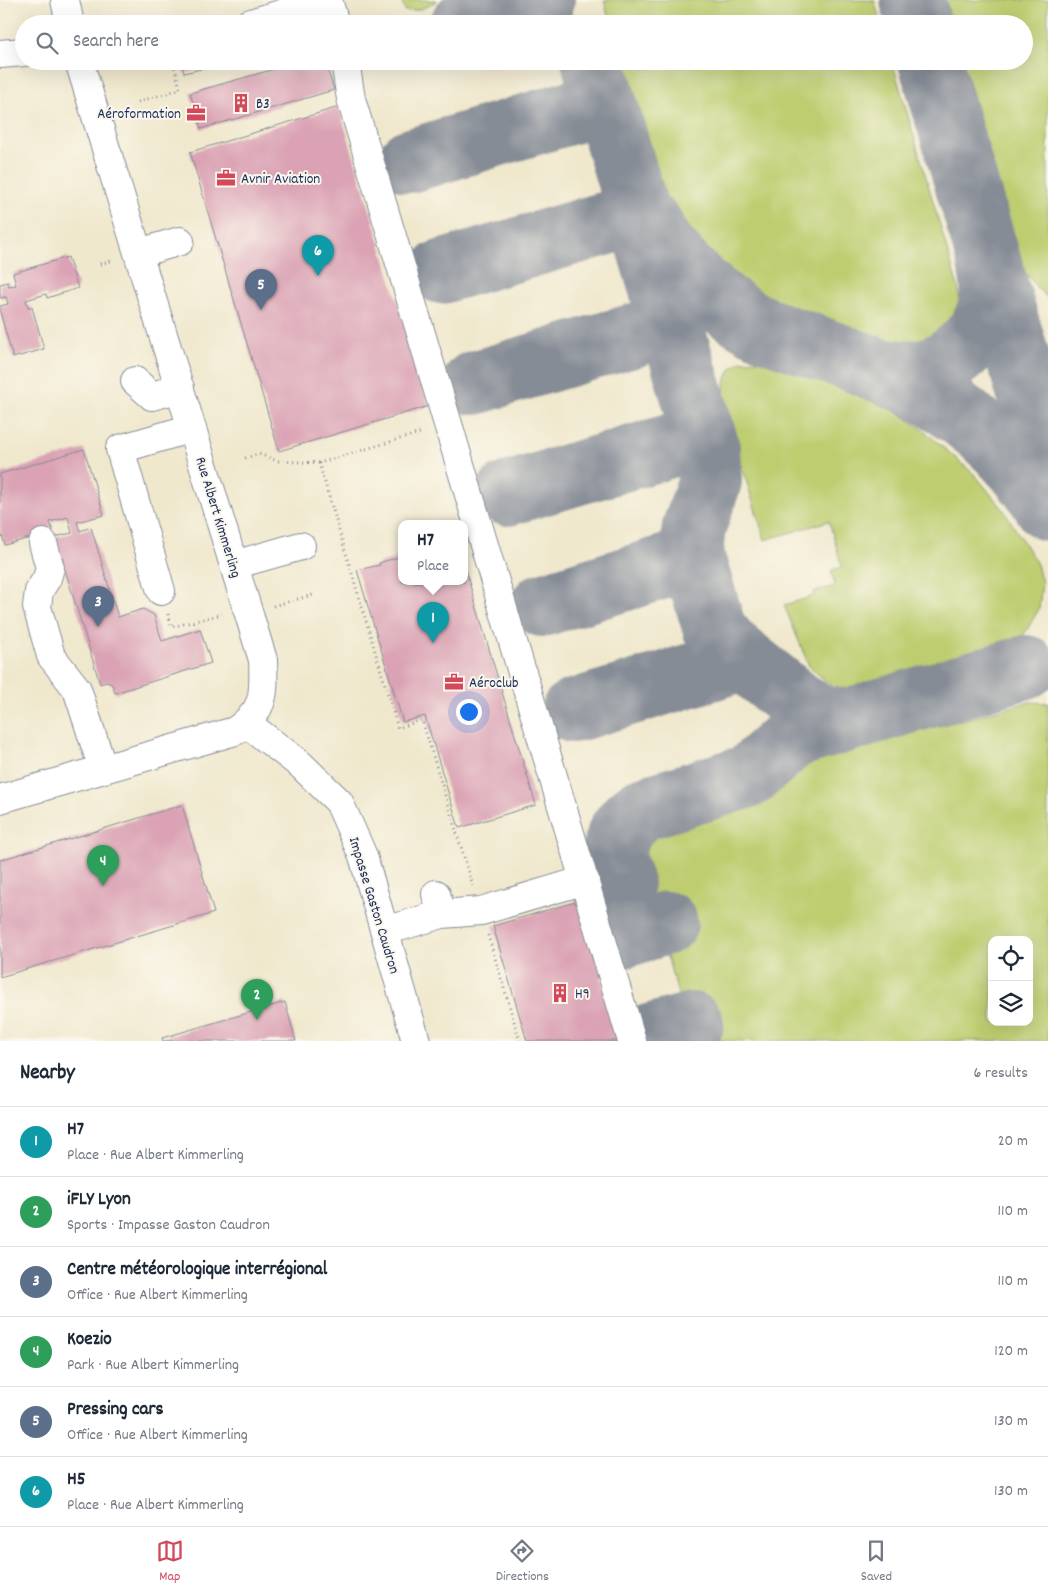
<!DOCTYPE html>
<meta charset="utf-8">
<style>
:root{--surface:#fff;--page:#f2f2f3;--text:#1f2937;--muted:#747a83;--line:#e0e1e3;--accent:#d1495b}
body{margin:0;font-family:Dekko,sans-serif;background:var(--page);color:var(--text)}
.controls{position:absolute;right:15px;bottom:15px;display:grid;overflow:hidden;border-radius:10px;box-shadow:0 5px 20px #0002}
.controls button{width:45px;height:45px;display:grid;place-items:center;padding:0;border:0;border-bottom:1px solid var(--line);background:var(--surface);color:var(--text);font:25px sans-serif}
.you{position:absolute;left:468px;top:711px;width:18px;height:18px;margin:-12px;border:4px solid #fff;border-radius:50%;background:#1a73e8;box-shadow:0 0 0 8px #1a73e833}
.badge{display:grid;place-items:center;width:32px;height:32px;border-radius:50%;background:var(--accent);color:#fff;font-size:16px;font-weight:700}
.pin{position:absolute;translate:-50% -41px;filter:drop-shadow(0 1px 2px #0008)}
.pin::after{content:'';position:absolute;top:26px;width:18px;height:15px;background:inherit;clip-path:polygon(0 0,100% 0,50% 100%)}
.popup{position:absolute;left:398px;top:520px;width:70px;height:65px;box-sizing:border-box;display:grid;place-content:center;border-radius:10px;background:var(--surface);filter:drop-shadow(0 1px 4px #0005);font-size:16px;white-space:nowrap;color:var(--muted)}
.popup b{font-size:19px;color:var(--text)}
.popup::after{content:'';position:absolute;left:50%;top:100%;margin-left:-10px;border:10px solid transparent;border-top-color:var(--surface)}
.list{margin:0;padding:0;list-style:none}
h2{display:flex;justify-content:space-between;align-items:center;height:65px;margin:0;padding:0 20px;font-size:21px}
h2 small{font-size:16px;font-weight:400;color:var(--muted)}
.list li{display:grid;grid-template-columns:32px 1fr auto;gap:15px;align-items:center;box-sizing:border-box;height:70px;padding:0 20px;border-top:1px solid var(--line)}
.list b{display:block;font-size:19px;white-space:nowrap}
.list p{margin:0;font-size:16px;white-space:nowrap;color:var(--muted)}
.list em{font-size:16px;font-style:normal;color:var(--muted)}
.icon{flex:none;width:28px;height:28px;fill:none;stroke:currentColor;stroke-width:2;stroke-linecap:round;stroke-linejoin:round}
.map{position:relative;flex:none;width:1048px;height:1041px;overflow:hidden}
.search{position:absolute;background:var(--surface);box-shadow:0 5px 20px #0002;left:15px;right:15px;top:15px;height:55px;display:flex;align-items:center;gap:12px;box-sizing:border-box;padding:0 18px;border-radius:28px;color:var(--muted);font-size:19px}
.sheet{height:485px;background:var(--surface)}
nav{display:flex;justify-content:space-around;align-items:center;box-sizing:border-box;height:70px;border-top:1px solid var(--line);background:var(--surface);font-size:14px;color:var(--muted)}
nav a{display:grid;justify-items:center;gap:2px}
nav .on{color:var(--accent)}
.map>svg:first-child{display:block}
</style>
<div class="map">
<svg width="1048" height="1041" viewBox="0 0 1048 1041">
<rect width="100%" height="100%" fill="#fbf7ec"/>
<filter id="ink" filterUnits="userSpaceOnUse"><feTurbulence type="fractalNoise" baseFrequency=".02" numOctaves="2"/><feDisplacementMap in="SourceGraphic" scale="10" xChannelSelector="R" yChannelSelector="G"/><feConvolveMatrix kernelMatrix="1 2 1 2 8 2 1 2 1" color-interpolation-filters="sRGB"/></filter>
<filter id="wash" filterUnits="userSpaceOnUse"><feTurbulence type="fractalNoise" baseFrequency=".0096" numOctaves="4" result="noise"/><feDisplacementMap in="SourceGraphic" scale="20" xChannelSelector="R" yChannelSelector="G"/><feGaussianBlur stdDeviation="1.12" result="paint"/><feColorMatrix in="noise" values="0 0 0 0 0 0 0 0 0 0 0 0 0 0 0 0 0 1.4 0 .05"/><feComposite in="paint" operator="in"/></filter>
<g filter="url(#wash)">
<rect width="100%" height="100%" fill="#f0e8cd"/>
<!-- green -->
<path fill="#bdcd70" stroke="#6c7e67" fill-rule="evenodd" d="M401,0h36c-9,8 -21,11 -32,11z
M604,0h270l7,24h-271z
M946,0h102v298l-9,-8 -15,-19 -61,-210h61v-37h-72z
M620,61h272l66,226 2,21 -13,20 -21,14 -28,4 -34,-6 -46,-13 -50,-24 -38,-29 -32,-29 -21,-27 -26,-47z
M758,360h11l126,51 26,17 54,47 28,34 34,55 5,19 -3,26 -14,24 -19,17 -134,39 -26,1 -19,-8 -18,-16 -25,-61 30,-9 -1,-4 22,-6 -4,-16 11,-3 -13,-46 -64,19 -43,-136 4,-26 7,-11 9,-6z
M1030,702l18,1v338h-356l-48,-162 -3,-32 6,-19 15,-12 16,-7 101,-28 14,-7 6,-11zM992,940h37v82h-37z"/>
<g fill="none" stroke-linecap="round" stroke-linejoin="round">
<!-- taxiway -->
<path stroke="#868c96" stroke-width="64" d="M912,0l7,24
M462,24l81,-24
M593,61l115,387 2,33 -16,46 -2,16 1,15 22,72 15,18 73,59 18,9 11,3 12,1 17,-3
M930,61l118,398
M409,161l196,-59
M652,226c7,16 25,36 37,48 19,19 39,35 62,48 18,10 38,16 57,22 29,11 60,21 88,33 63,28 116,74 152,132
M441,272l197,-58
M877,370c15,1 28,3 43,1 36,-6 69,-40 72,-77 1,-11 -1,-21 -3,-31
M474,383l198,-59
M507,494l197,-58
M542,605l151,-47
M573,711l171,-52
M622,883c-3,-8 -6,-16 -7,-23 -4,-21 10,-40 27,-51l107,-33 42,-38 10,-4 225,-67
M592,946l74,-23
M631,1041l61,-17"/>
</g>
<g id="blocks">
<!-- building -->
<path fill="#daa2b4" d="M184,61h15l2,8 -17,4 -3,-11z
M303,61h22l9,29 -133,39 -11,-36z
M339,107l90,299 -150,45 -89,-299z
M68,257l10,31 -31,10 -1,-4 -20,6 2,7h4l12,42 -31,9 -13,-46v-6l8,-2 -2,-7 -6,1v-14l8,-2 1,4 7,-1 -3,-12z
M84,449l20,66 -27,7 3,9 11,-4 27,90 25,-8 11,6 8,26 38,-12 11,34 -96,30 -3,-9 -6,-2 -6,2 -45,-147 17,-4 -4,-16 -18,5 3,9 -48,14 -5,-15v-56z
M402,556v26h62l1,-13 71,236 -77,23 -34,-112 -22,6 -46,-152 23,-5 -1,-2z
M182,805l32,108 -214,64v-117z
M578,901l42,140h-93l-34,-115z
M285,1002l11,39h-133l-1,-3z"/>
</g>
</g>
<g filter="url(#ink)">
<use href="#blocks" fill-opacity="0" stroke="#868c96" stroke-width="1"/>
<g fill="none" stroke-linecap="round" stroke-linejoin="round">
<!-- minor casing -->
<g stroke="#868c96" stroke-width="30">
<path id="minor" d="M65,0l5,24
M328,0l7,24
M248,24l79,-24
M0,54l24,-2
M345,61l6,38 281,942
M139,253l41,-12
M135,381l17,15 28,-8
M43,543l7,25 -3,10 -8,13 -2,16 14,49 26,33 26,80
M234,565l67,-19
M161,591l-41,-142 72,-21
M246,723l55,42 38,37 24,54 53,185
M0,799l235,-68c31,-22 29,-36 28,-71l-184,-599
M442,914l39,-3 104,-31
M385,931l57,-17 -6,-20"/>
</g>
<!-- path -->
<path stroke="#868c96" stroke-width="3" stroke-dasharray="1 4" stroke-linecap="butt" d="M138,102l42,-13 -7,-28
M100,264l14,-4
M245,458l14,-4 18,7 42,2 104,-31
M319,463l79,265 24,-8 51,166
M273,606l43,-12
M168,614l4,13 50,-13
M488,935l32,106"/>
<!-- minor -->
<use href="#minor" stroke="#fff" stroke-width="28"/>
</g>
</g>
<!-- icons -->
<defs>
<g id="building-bare" transform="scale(1.5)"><path d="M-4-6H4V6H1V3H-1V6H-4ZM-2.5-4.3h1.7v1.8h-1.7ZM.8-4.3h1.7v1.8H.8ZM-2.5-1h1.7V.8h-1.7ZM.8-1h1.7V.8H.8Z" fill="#d1495b" stroke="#fbf7ec" stroke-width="2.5" paint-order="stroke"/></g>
<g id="office-bare" transform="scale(1.5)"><path d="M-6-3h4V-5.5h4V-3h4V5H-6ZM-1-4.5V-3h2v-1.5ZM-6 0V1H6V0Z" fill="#d1495b" stroke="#fbf7ec" stroke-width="2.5" paint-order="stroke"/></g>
</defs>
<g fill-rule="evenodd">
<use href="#building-bare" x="241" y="103"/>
<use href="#office-bare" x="196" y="113"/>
<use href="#office-bare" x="226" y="178"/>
<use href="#office-bare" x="454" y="682"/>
<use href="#building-bare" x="560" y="993"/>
</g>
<g text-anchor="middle" stroke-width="4" stroke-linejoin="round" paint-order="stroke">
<!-- poi labels -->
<g font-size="15" fill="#1b2f5e" stroke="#fbf7ec" text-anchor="start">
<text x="256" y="108">B3</text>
<text x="181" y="118" text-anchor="end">Aéroformation</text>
<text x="241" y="183">Avnir Aviation</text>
<text x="469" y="687">Aéroclub</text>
<text x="575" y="998">H9</text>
</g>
<!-- street labels -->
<g font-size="15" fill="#1b2f5e" stroke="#fbf7ec">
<text transform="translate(219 517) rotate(73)" y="5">Rue Albert Kimmerling</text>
<text transform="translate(375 905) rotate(73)" y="5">Impasse Gaston Caudron</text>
</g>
</g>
</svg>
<div class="controls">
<button><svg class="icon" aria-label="locate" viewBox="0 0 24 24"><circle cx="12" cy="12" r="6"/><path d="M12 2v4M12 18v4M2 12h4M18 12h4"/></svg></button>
<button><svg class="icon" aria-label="layers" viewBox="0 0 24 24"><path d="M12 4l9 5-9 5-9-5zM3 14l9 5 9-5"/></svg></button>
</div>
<div class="you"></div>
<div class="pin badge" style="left:433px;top:643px;background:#0f9aa8">1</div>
<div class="popup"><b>H7</b>Place</div>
<div class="pin badge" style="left:257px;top:1020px;background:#2e9e5b">2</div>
<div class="pin badge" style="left:98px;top:627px;background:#5c6f8a">3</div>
<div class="pin badge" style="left:103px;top:886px;background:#2e9e5b">4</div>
<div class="pin badge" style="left:261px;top:310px;background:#5c6f8a">5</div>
<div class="pin badge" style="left:318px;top:276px;background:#0f9aa8">6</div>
<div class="search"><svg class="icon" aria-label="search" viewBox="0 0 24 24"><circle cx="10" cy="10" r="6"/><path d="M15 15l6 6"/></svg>Search here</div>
</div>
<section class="sheet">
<h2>Nearby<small>6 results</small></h2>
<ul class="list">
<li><span class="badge" style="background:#0f9aa8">1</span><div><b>H7</b><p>Place · Rue Albert Kimmerling</p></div><em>20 m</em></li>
<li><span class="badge" style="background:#2e9e5b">2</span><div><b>iFLY Lyon</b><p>Sports · Impasse Gaston Caudron</p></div><em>110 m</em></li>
<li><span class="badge" style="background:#5c6f8a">3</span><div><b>Centre météorologique interrégional</b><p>Office · Rue Albert Kimmerling</p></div><em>110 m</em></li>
<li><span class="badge" style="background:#2e9e5b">4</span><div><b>Koezio</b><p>Park · Rue Albert Kimmerling</p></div><em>120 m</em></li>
<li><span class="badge" style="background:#5c6f8a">5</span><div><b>Pressing cars</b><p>Office · Rue Albert Kimmerling</p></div><em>130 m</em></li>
<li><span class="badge" style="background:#0f9aa8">6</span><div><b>H5</b><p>Place · Rue Albert Kimmerling</p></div><em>130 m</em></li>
</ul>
</section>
<nav>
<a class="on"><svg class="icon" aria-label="map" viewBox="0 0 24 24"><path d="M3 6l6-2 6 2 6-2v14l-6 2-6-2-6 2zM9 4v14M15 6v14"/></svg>Map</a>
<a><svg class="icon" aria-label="directions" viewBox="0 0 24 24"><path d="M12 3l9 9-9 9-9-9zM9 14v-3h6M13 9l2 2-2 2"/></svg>Directions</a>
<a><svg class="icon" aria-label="saved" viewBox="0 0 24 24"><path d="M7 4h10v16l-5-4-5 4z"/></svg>Saved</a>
</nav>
